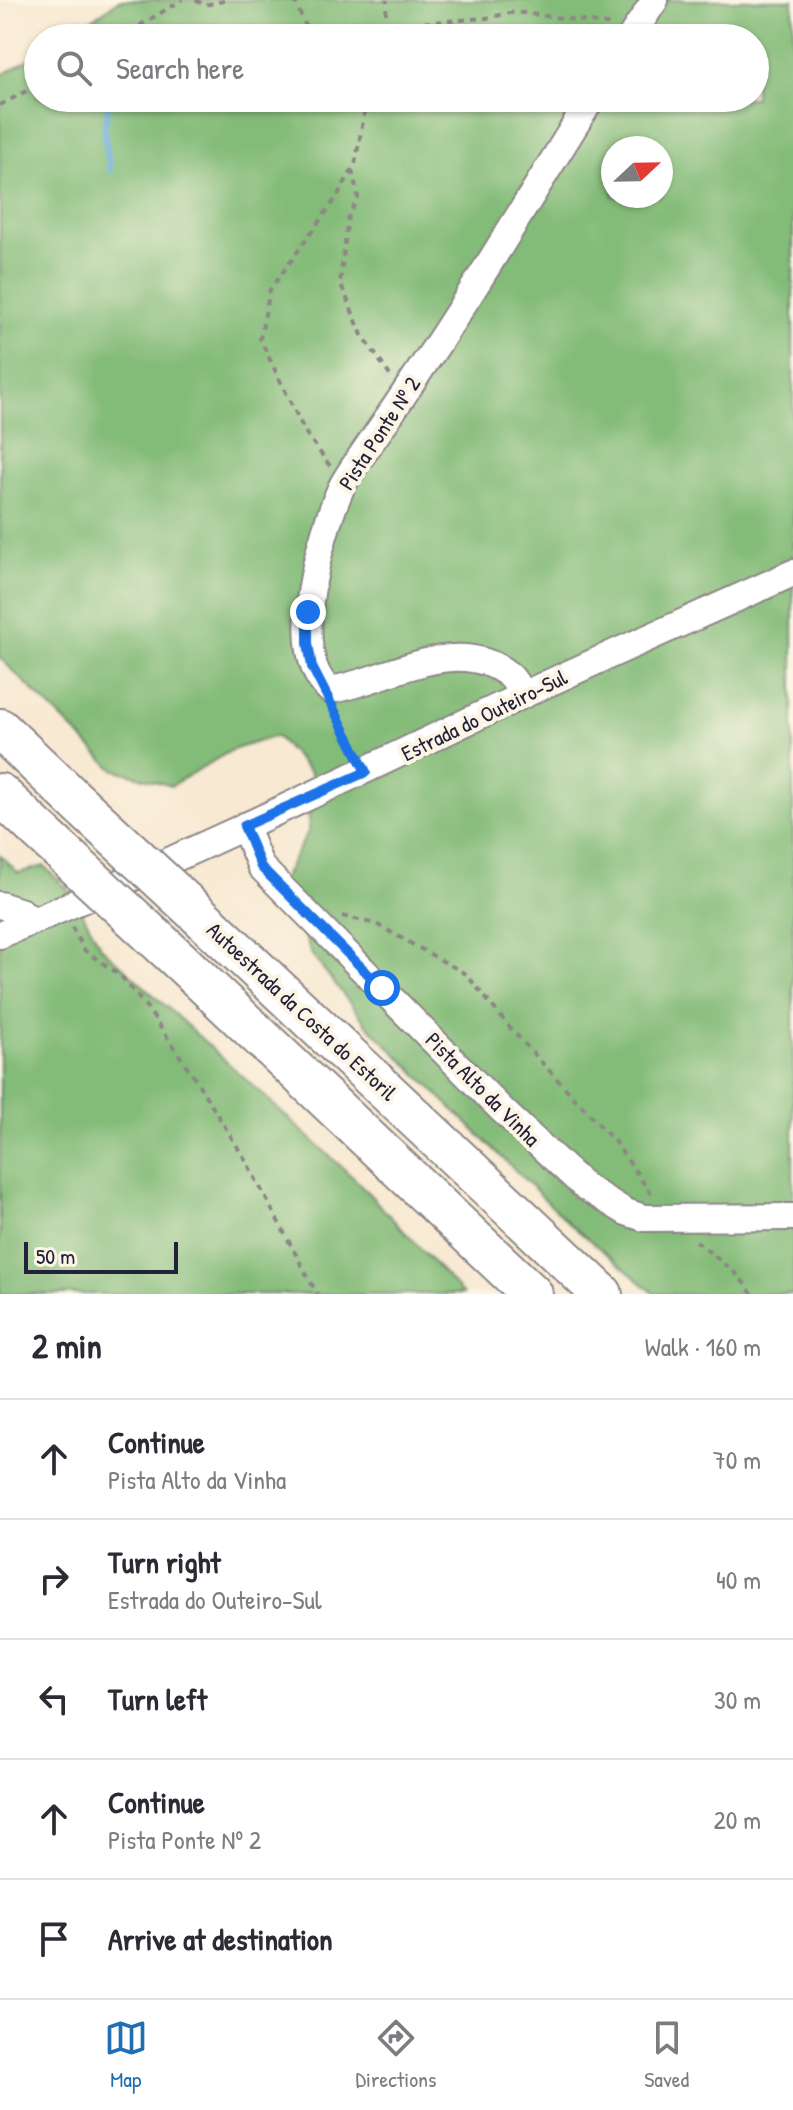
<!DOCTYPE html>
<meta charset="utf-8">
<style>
:root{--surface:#fff;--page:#f2f2f3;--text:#2b2b33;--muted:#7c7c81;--line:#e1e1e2;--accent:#1f6fb2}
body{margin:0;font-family:"Patrick Hand",sans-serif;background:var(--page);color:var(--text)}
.compass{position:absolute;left:601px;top:136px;width:72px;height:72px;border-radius:50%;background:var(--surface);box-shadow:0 2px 6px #0004;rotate:68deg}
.scale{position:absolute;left:24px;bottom:20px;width:154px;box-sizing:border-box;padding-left:8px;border:4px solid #22223b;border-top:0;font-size:22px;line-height:28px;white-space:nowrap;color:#22223b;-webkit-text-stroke:6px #fcf5e5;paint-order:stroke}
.stop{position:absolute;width:24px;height:24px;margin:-18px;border:6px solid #1a73e8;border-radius:50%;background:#fff}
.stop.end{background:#1a73e8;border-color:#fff;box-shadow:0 2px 8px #0008}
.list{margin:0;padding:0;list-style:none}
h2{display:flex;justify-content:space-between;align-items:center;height:104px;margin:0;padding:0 32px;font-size:34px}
h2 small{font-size:26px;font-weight:400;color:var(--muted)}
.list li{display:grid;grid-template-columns:52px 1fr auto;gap:24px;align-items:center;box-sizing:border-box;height:120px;padding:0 32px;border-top:2px solid var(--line)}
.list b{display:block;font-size:30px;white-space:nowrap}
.list p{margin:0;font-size:26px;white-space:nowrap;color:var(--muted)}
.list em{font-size:26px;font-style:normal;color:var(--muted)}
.icon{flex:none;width:44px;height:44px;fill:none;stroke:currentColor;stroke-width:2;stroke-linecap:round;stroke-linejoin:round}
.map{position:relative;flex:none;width:793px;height:1294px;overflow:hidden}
.search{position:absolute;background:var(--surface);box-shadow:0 2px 6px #0004;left:24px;right:24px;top:24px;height:88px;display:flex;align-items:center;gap:20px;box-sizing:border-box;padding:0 28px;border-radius:44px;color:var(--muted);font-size:30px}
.sheet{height:704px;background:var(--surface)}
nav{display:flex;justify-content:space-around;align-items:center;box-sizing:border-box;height:112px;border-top:2px solid var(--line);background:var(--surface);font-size:22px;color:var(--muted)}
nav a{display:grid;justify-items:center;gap:4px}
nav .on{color:var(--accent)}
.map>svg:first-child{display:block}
</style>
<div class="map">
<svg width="793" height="1294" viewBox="0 0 793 1294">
<rect width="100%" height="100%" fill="#fcf5e5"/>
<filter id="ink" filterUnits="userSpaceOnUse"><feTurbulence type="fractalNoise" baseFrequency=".0125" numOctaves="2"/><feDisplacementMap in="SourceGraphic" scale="16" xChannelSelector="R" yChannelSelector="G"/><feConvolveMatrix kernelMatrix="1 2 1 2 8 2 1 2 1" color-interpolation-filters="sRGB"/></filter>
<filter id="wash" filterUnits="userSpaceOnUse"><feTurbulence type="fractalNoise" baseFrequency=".006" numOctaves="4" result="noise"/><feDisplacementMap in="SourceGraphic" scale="32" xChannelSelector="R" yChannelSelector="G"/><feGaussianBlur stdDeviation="1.8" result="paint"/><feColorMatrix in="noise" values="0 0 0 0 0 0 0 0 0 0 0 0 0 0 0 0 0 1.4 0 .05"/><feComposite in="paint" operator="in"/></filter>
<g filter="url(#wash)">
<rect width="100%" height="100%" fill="#f8e9d2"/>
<!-- forest -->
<path fill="#83bb78" stroke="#526e5a" stroke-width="2" fill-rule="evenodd" d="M119,0h674v1294h-138l-85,-70 -202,-198 -56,-71 -30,-75 26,-48 3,-59 -35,-37 -44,14 -61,36 -58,-17 -113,-111v-582l38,-22v44h717v-60h-689zM613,148h48v48h-48z
M0,855l18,18 26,-7 28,27 29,54 256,234 106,113h-463z"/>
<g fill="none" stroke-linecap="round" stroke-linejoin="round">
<!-- stream -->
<path stroke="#67abdc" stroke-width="6" d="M109,98l-5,34 6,38"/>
</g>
</g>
<g filter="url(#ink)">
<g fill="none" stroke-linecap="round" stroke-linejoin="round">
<!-- minor casing -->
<g stroke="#8d8686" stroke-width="30">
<path id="minor" d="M630,38l25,-38
M523,695c-4,-6 -8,-15 -14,-20 -54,-43 -123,7 -179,15 -45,-36 -9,-157 11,-202 8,-16 20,-31 30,-46 21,-30 41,-60 62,-91 55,-83 106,-169 159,-253
M244,826l17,41 242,244 82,76 41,25 18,6 149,-1
M0,905l22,7 11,9
M0,935c177,-74 350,-158 523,-240 89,-42 180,-81 270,-122"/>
</g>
<!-- highway casing -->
<g stroke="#8d8686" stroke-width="44">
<path id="highway" d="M0,729l80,76
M0,794l38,36
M214,929l388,365
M179,960l353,334"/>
</g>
<!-- path -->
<path stroke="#8d8686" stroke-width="4" stroke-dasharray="6 6" stroke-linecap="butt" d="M196,0l8,5 25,-5
M281,0l14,2 16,36
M119,38l63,-38
M384,38l3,-38
M392,38l27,-15 67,-5 29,-6 99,13
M0,105l38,-20
M352,170l6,27 -10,21 -8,64 22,53 29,42
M330,466l-25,-34 -45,-93 10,-49 66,-92 19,-33 9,-50 -1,-17
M337,712l20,39
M342,916l34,8 90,50 45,55 104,113 37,53
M72,927l12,23 36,25 28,34 46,68 52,84 71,133
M696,1241l43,35 13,18"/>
<!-- minor -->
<use href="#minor" stroke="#fff" stroke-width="26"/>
<!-- highway -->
<use href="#highway" stroke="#fff" stroke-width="40"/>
<!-- highway-bridge casing -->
<g stroke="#8d8686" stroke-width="44" stroke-linecap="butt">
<path id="highway-bridge" d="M80,805l134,124
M38,830l141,130"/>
</g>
<!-- highway-bridge -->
<use href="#highway-bridge" stroke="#fff" stroke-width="40"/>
</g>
</g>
<g fill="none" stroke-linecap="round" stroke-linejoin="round" filter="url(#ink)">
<!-- route -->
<path stroke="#1a73e8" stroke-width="10" d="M308,612v31l4,24 54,105 -122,54 17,41 121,121"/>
</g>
<g text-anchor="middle" stroke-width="8" stroke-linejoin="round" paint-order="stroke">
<!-- street labels -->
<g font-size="22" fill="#22223b" stroke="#fcf5e5">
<text transform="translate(379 433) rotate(-57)" y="8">Pista Ponte Nº 2</text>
<text transform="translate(484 715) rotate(-26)" y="8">Estrada do Outeiro-Sul</text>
<text transform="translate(302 1011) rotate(43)" y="8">Autoestrada da Costa do Estoril</text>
<text transform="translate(483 1089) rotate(45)" y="8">Pista Alto da Vinha</text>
</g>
</g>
</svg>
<svg class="compass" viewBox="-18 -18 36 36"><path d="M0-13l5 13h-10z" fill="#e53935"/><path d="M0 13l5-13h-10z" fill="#7c7c81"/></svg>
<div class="scale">50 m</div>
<div class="stop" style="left:382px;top:988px"></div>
<div class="stop end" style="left:308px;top:612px"></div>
<div class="search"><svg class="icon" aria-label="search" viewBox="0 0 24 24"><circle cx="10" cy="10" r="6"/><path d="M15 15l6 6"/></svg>Search here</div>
</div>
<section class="sheet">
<h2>2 min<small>Walk · 160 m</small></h2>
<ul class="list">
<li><svg class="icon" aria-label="ahead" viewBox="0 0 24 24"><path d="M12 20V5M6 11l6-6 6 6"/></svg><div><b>Continue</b><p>Pista Alto da Vinha</p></div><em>70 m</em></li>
<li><svg class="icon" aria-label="right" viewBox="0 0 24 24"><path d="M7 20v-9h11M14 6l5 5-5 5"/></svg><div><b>Turn right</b><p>Estrada do Outeiro-Sul</p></div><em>40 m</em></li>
<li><svg class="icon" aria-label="left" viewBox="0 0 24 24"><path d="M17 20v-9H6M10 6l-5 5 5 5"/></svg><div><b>Turn left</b></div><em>30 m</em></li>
<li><svg class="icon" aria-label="ahead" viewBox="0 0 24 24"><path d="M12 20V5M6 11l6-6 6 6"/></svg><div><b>Continue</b><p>Pista Ponte Nº 2</p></div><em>20 m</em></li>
<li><svg class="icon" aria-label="arrive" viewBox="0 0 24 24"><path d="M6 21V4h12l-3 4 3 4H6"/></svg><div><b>Arrive at destination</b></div></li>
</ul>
</section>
<nav>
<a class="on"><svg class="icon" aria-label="map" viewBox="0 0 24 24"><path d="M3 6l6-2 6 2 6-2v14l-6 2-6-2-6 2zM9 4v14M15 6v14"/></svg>Map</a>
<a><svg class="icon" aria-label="directions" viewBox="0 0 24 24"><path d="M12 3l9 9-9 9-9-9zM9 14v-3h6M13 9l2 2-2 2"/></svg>Directions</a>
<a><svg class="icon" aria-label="saved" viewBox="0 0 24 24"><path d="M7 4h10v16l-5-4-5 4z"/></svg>Saved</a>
</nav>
